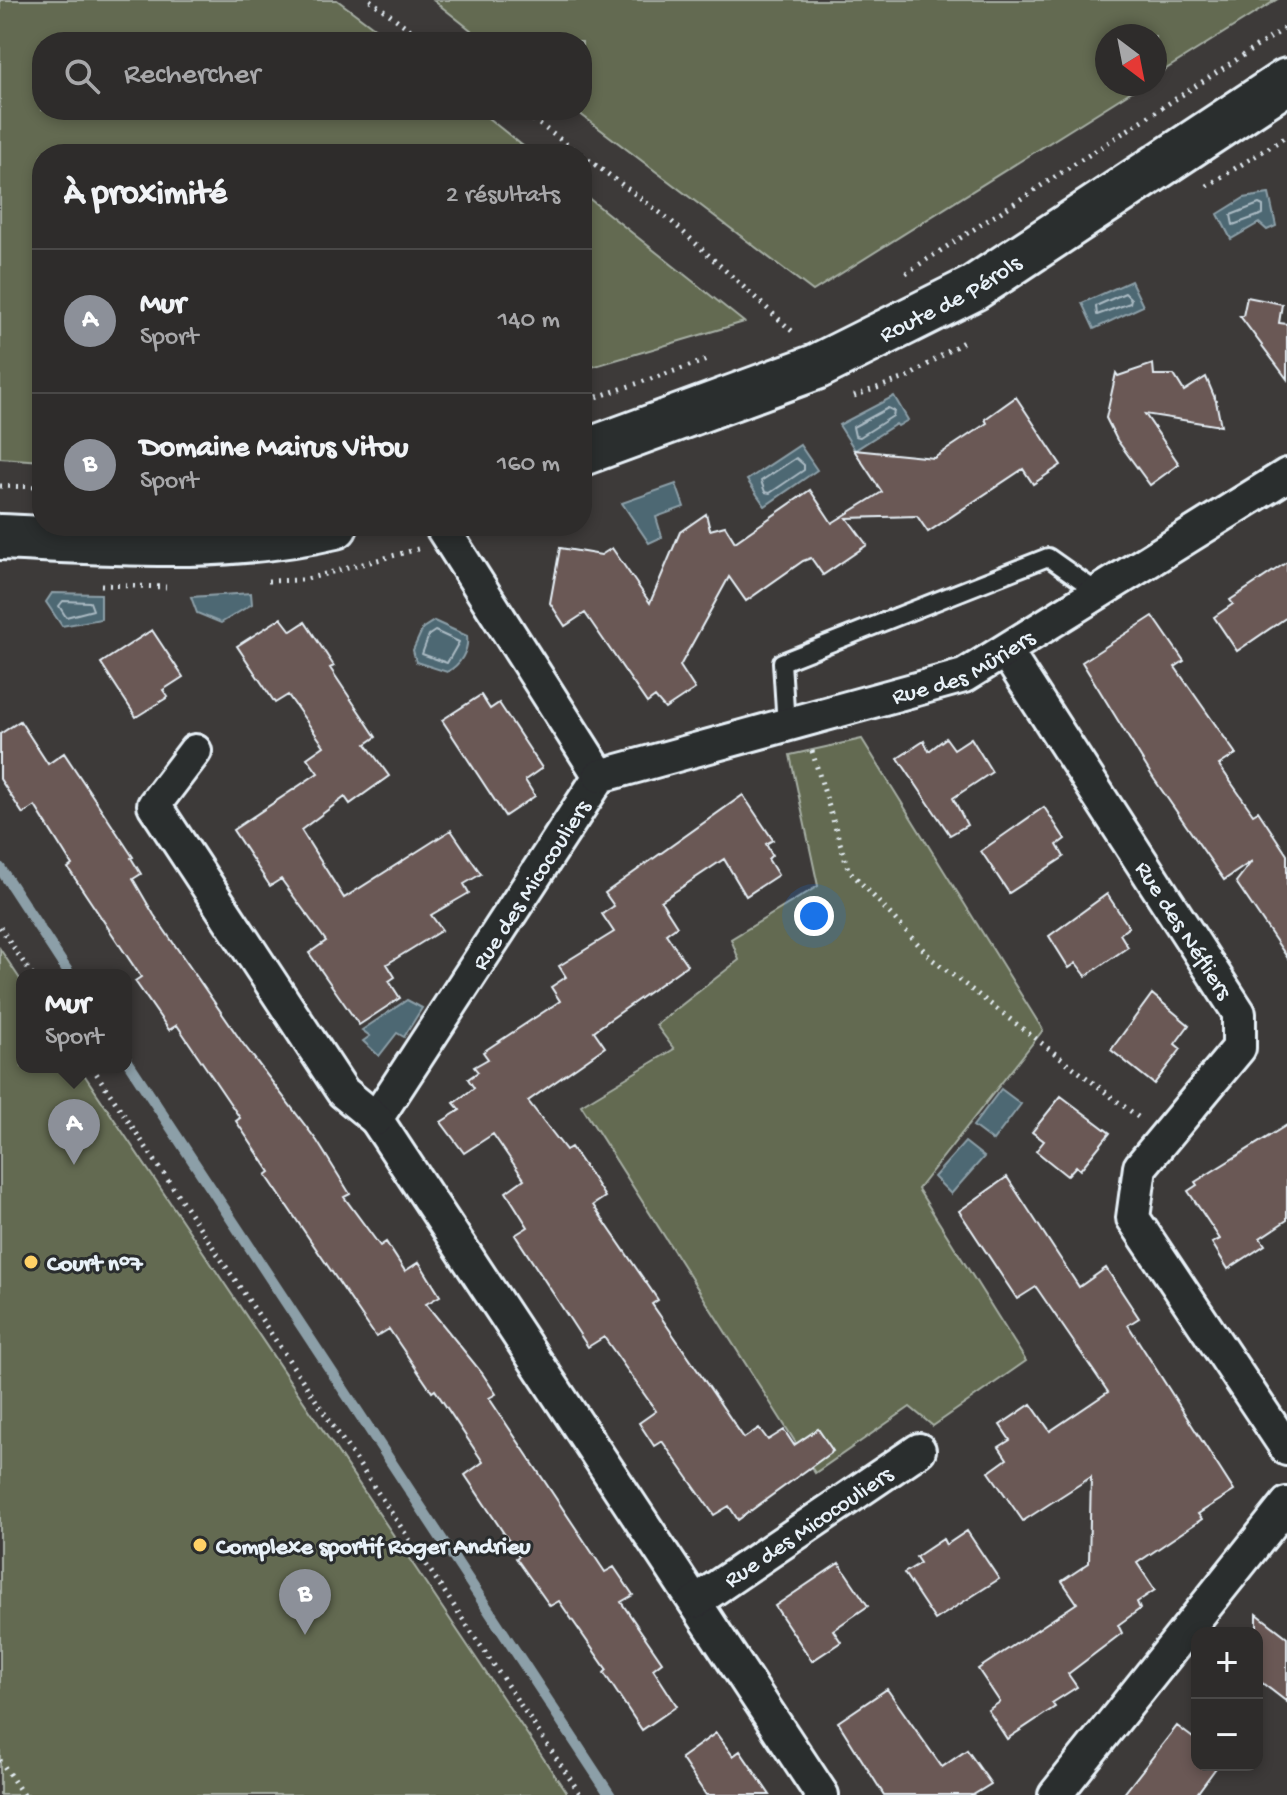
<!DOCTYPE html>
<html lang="fr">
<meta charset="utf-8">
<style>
:root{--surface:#2e2c2b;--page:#363433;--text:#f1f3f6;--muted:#a7a7a9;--line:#494847;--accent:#8c9099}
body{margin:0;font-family:"Gochi Hand",sans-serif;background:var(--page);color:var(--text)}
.controls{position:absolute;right:24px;bottom:24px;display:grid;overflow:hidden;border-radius:16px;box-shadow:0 4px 12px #0003}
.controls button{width:72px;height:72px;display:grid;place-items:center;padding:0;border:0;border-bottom:2px solid var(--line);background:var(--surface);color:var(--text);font:40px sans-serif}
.compass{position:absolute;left:1095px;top:24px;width:72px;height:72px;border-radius:50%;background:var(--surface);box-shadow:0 4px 12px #0003;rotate:148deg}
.you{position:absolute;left:814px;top:916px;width:28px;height:28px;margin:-20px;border:6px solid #fff;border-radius:50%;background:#1a73e8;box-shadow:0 0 0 12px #1a73e833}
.badge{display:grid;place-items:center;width:52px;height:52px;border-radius:50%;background:var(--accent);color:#fff;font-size:26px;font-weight:700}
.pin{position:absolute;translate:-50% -66px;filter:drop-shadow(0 2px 4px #0008)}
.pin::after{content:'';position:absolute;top:42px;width:28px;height:24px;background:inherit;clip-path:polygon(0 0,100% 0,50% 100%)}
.popup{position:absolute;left:16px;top:969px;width:116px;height:104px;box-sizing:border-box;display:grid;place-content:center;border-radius:16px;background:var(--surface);filter:drop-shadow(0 2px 6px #0005);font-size:26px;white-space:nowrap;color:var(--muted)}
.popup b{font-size:30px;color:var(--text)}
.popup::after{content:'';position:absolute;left:50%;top:100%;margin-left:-16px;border:16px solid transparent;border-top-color:var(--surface)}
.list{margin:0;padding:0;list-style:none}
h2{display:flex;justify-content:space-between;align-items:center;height:104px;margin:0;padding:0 32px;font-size:34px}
h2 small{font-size:26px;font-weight:400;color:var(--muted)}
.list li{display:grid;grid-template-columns:52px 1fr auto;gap:24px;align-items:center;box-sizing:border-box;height:144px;padding:0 32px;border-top:2px solid var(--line)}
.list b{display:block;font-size:30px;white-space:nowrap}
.list p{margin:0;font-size:26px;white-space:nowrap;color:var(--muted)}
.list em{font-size:26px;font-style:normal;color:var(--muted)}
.icon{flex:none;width:44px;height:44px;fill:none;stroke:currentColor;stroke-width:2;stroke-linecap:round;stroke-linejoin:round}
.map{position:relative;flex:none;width:1287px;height:1795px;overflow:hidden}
.search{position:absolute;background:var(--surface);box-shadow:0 4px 12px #0003;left:32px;top:32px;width:560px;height:88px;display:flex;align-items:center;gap:20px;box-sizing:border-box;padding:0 28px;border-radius:32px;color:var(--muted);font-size:30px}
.panel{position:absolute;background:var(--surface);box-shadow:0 4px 12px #0003;left:32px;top:144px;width:560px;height:392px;border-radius:32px}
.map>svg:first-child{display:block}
</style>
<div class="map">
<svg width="1287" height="1795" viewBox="0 0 1287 1795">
<rect width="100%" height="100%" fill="#3d3a39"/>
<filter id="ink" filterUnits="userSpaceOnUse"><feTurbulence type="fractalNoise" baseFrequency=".0125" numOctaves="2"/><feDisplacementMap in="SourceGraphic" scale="16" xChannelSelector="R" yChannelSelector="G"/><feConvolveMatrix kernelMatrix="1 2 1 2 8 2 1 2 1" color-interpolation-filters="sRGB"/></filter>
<g filter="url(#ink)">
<!-- green -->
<path fill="#636b51" stroke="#a6aea4" stroke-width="2" d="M0,0h337l56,42h-351v68h436l55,44h-491v307l-42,-3z
M433,0h843l-121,76v-40h-48v48h36l-330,207 -238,-181h7v-68h-96z
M582,193l162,129 -162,48z
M862,739l181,291 -125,159 108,172 -93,65 -23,-19 -95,66 -234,-368 93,-56 -18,-24 83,-65 -8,-21 87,-53 -28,-131z
M0,949l22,33v85h57l489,728h-568z"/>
<!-- water -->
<path fill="#4e6873" stroke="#8c9fa8" stroke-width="2" d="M1269,194l7,32 -9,4 -8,-7 -28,16 -13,-25 26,-16z
M1131,281l12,25 -49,23 -12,-26z
M894,396l14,24 -10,6 -2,-2 -41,26 -16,-25z
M800,445l17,25 -52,36 -18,-26z
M676,484l8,23 -28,10 6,20 -13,6 -27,-40z
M52,593l49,1v25l-39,7 -16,-24z
M251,593l1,11 -31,19 -24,-10 -6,-16z
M434,621l33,15c2,15 -7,29 -20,36l-31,-10 -3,-12 10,-22z
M407,1000l15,8 -18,29 -7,-4 -18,23 -16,-15 7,-5 -8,-6z
M1001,1089l20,15 -28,37 -20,-15z
M965,1142l19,15 -33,37 -17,-17z"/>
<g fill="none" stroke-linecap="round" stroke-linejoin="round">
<!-- shore -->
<path stroke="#aabac3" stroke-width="2" d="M1259,204l4,2v8l-30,11 -2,-10z
M1125,293l6,6 -1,4 -33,12 -1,-9z
M888,408l6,3 -1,5 -33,21 -5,-1 -2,-9z
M796,458l8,7v5l-34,23 -5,-1 -4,-11z
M63,601l27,1 3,8 -27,7 -7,-11z
M435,631l24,11 -12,21 -25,-9 7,-19z"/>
<!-- stream -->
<path stroke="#8c9fa8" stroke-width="11" d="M0,868l70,107
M126,1059l484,736"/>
</g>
<!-- building -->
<path fill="#6a5854" stroke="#e8f1f8" stroke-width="2" d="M1247,297l35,7 -3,19 8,1v55l-47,-63h3z
M1153,364l1,11h20l10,16 22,-14 10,24 5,25 -76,-12 34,50 -29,21 -33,-45 -11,-22 10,-45 2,3z
M1016,397l45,68 -28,19 -10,-15 -95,63 -11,-16 -70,2 20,27 -44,30 -12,-17 -8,3 -57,40 -17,-24 -49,89 15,23 -30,20 -10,-12 -8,6 -62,-90 -20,13 -15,-23 10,-55 41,7 11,-7 38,55 30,-71 26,-18 4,16 15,-4 10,16 75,-52 22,33 50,-31 -28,-42 80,8 53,-35 -2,-4z
M1287,562v55l-50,34 -23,-34 19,-13 -3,-4z
M1153,616l31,45 -9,6 61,87 -17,11 34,49 5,-3 29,44v102l-51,-75 16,-21 -28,19 -70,-101 -72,-117z
M281,618l10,13 14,-9 29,44 -4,2 46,69 -10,7 23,32 -39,28 -5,-7 -44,33 43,68 107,-68 30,44 -17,10 5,9 -38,22 11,15 -55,34 8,13 -6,4 11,17 -41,27 -50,-72 17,-12 -45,-62 -11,7 -37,-56 85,-57 -11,-15 17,-12 -36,-51 -13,8 -38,-57z
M152,630l31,47 -20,13 5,7 -32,20 -35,-54z
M481,695l9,14 9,-6 43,65 -17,12 10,16 -30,20 -63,-96z
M20,721l28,43 16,-11 69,104 -2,1 10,16 -8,5 21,36 87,126 76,100 33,53 -6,3 36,49 6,-4 19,29 14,-9 21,34 -14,8 56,69 14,21 -7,4 116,174 9,-5 19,28 -12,7 41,60 -9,7 24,37 -35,24 -38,-57 3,-3 -48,-69 -9,5 -34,-48 3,-2 -54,-81 18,-13 -48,-72 -3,2 -43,-63 -13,8 -110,-162 4,-3 -34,-51 4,-3 -63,-93 -8,5 -34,-49 6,-4 -73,-109 4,-3 -37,-59 -12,8 -23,-35v-45z
M946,738l8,11 17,-11 21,34 -39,26 14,27 -17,10 -52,-77 26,-17 5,10z
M743,795l30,45 -7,4 6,11 -4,4 10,16 -32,21 -22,-37 -63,42 16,25 -11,8 21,31 -93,66 11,16 -77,54 38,49 5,-3 23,33 11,17 -12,8 65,95 -6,4 92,134 15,-10 9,12 16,-10 10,15 24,-16 15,22 -95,69 -9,-14 -15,9 -52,-74 -8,5 -15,-23 17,-12 -52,-74 -16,10 -73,-112 13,-8 -22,-35 18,-13 -31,-45 -29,19 -23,-31 19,-12 -6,-7 20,-15 -6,-9 10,-7 -4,-5 14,-8 -5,-7 77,-51 -9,-14 15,-10 -7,-11 55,-34 -12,-18 12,-8 -9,-13z
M1044,807l21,32 -8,6 7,12 -55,36 -28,-42z
M1107,894l22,33 -9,7 8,13 -42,29 -10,-13 -7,5 -20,-32z
M1152,994l37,31 -14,19 6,5 -27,35 -43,-34z
M1061,1096l49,37 -30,37 -4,-4 -9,10 -31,-25 8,-10 -12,-9z
M1287,1125v95l-27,18 5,7 -37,24 -16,-26 8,-4 -32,-48 9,-6 -2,-3z
M1007,1177l72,110 27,-19 33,50 -11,7 106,166 -36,23 4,5 -65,44 18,27 -18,12 3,7 -22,16 4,8 -54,41 9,13 -25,16 3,4 -48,32 -19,-29 12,-8 -22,-33 99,-66 -15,-22 27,-18 2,-86 -68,44 -34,-49 18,-13 -8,-12 11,-7 -10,-15 31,-21 19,27 58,-39 -72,-105 -19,12 -58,-88z
M967,1531l32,48 -64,41 -31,-47 16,-10 -4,-6 27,-18 3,6z
M839,1563l29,43 -35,24 8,12 -29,19 -37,-55z
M1257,1614l30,23v65l-30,-23z
M887,1689l55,78 25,-17 24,34 -18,11h-89l-46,-73z
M1177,1726l20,15v24h21l-22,30h-73z
M716,1733l17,23 7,-5 30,44h-64l-25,-37z"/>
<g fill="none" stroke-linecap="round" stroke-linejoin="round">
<!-- lane casing -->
<g stroke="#e8f1f8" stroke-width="22">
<path id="lane" d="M786,726l-4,-64 266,-105 51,36"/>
</g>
<!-- street casing -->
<g stroke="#e8f1f8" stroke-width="38">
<g id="street">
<path d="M441,526l159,250 -224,343 446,676"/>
<path id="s1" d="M1006,652l233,361v35l-99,119 -7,51 154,231"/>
<path d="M195,751l-41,54 189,287 33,27"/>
<path id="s2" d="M600,776l364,-100 323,-201"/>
<path id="s3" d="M695,1602l224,-152"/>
<path d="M1055,1795l232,-291"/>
</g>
</g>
<!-- secondary casing -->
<g stroke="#e8f1f8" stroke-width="50">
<g id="secondary">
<path id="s4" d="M582,453l234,-86 158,-79 313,-207"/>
<path d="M0,537c112,5 225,15 335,-11"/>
</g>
</g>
<!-- path -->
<path stroke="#e8f1f8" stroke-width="5" stroke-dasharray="2 6" stroke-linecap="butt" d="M370,0l57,42
M520,110l60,44
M582,155l88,65 123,112
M1207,186l80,-50
M906,273l381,-246
M854,396l54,-19 55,-35
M582,402l128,-43
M0,486l42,1
M481,530l11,-4
M268,581l35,-1 115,-31
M101,585l65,2
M812,751l36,118 85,91 205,157
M0,927l32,48
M92,1067l489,728
M0,1760l23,35"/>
<!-- lane -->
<use href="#lane" stroke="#2a2d2e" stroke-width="16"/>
<!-- street -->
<use href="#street" stroke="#2a2d2e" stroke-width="32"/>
<!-- secondary -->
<use href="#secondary" stroke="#2a2d2e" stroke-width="44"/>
</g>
</g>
<!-- markers -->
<g fill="#ffd166" stroke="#2a2d2e" stroke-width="3">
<circle cx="31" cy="1262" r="8"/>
<circle cx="200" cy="1545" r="8"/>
</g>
<g text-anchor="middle" stroke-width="6" stroke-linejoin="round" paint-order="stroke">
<!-- street labels -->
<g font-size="24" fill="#e8f1f8" stroke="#2a2d2e">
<text dy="8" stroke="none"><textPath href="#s4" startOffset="400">Route de Pérols</textPath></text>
<text dy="8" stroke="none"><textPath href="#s2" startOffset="380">Rue des Mûriers</textPath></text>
<text transform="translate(530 884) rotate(-57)" y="8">Rue des Micocouliers</text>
<text dy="8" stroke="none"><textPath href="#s1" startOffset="330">Rue des Néfliers</textPath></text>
<text dy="8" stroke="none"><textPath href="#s3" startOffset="136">Rue des Micocouliers</textPath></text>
</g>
<!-- poi labels -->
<g font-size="24" font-weight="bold" fill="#e8f1f8" stroke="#2a2d2e" text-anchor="start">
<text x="47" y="1270">Court n°7</text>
<text x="216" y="1553">Complexe sportif Roger Andrieu</text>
</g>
</g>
</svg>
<div class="controls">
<button>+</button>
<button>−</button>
</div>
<svg class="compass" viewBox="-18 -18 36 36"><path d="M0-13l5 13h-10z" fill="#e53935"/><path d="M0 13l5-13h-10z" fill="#a7a7a9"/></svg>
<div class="you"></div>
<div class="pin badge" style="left:74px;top:1165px">A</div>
<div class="popup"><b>Mur</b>Sport</div>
<div class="pin badge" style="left:305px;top:1635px">B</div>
<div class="search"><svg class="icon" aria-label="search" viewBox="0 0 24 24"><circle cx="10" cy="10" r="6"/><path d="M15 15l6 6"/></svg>Rechercher</div>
<section class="panel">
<h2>À proximité<small>2 résultats</small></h2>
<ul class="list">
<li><span class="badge">A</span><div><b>Mur</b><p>Sport</p></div><em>140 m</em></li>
<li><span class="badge">B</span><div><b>Domaine Mairus Vitou</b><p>Sport</p></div><em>160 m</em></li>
</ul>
</section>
</div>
